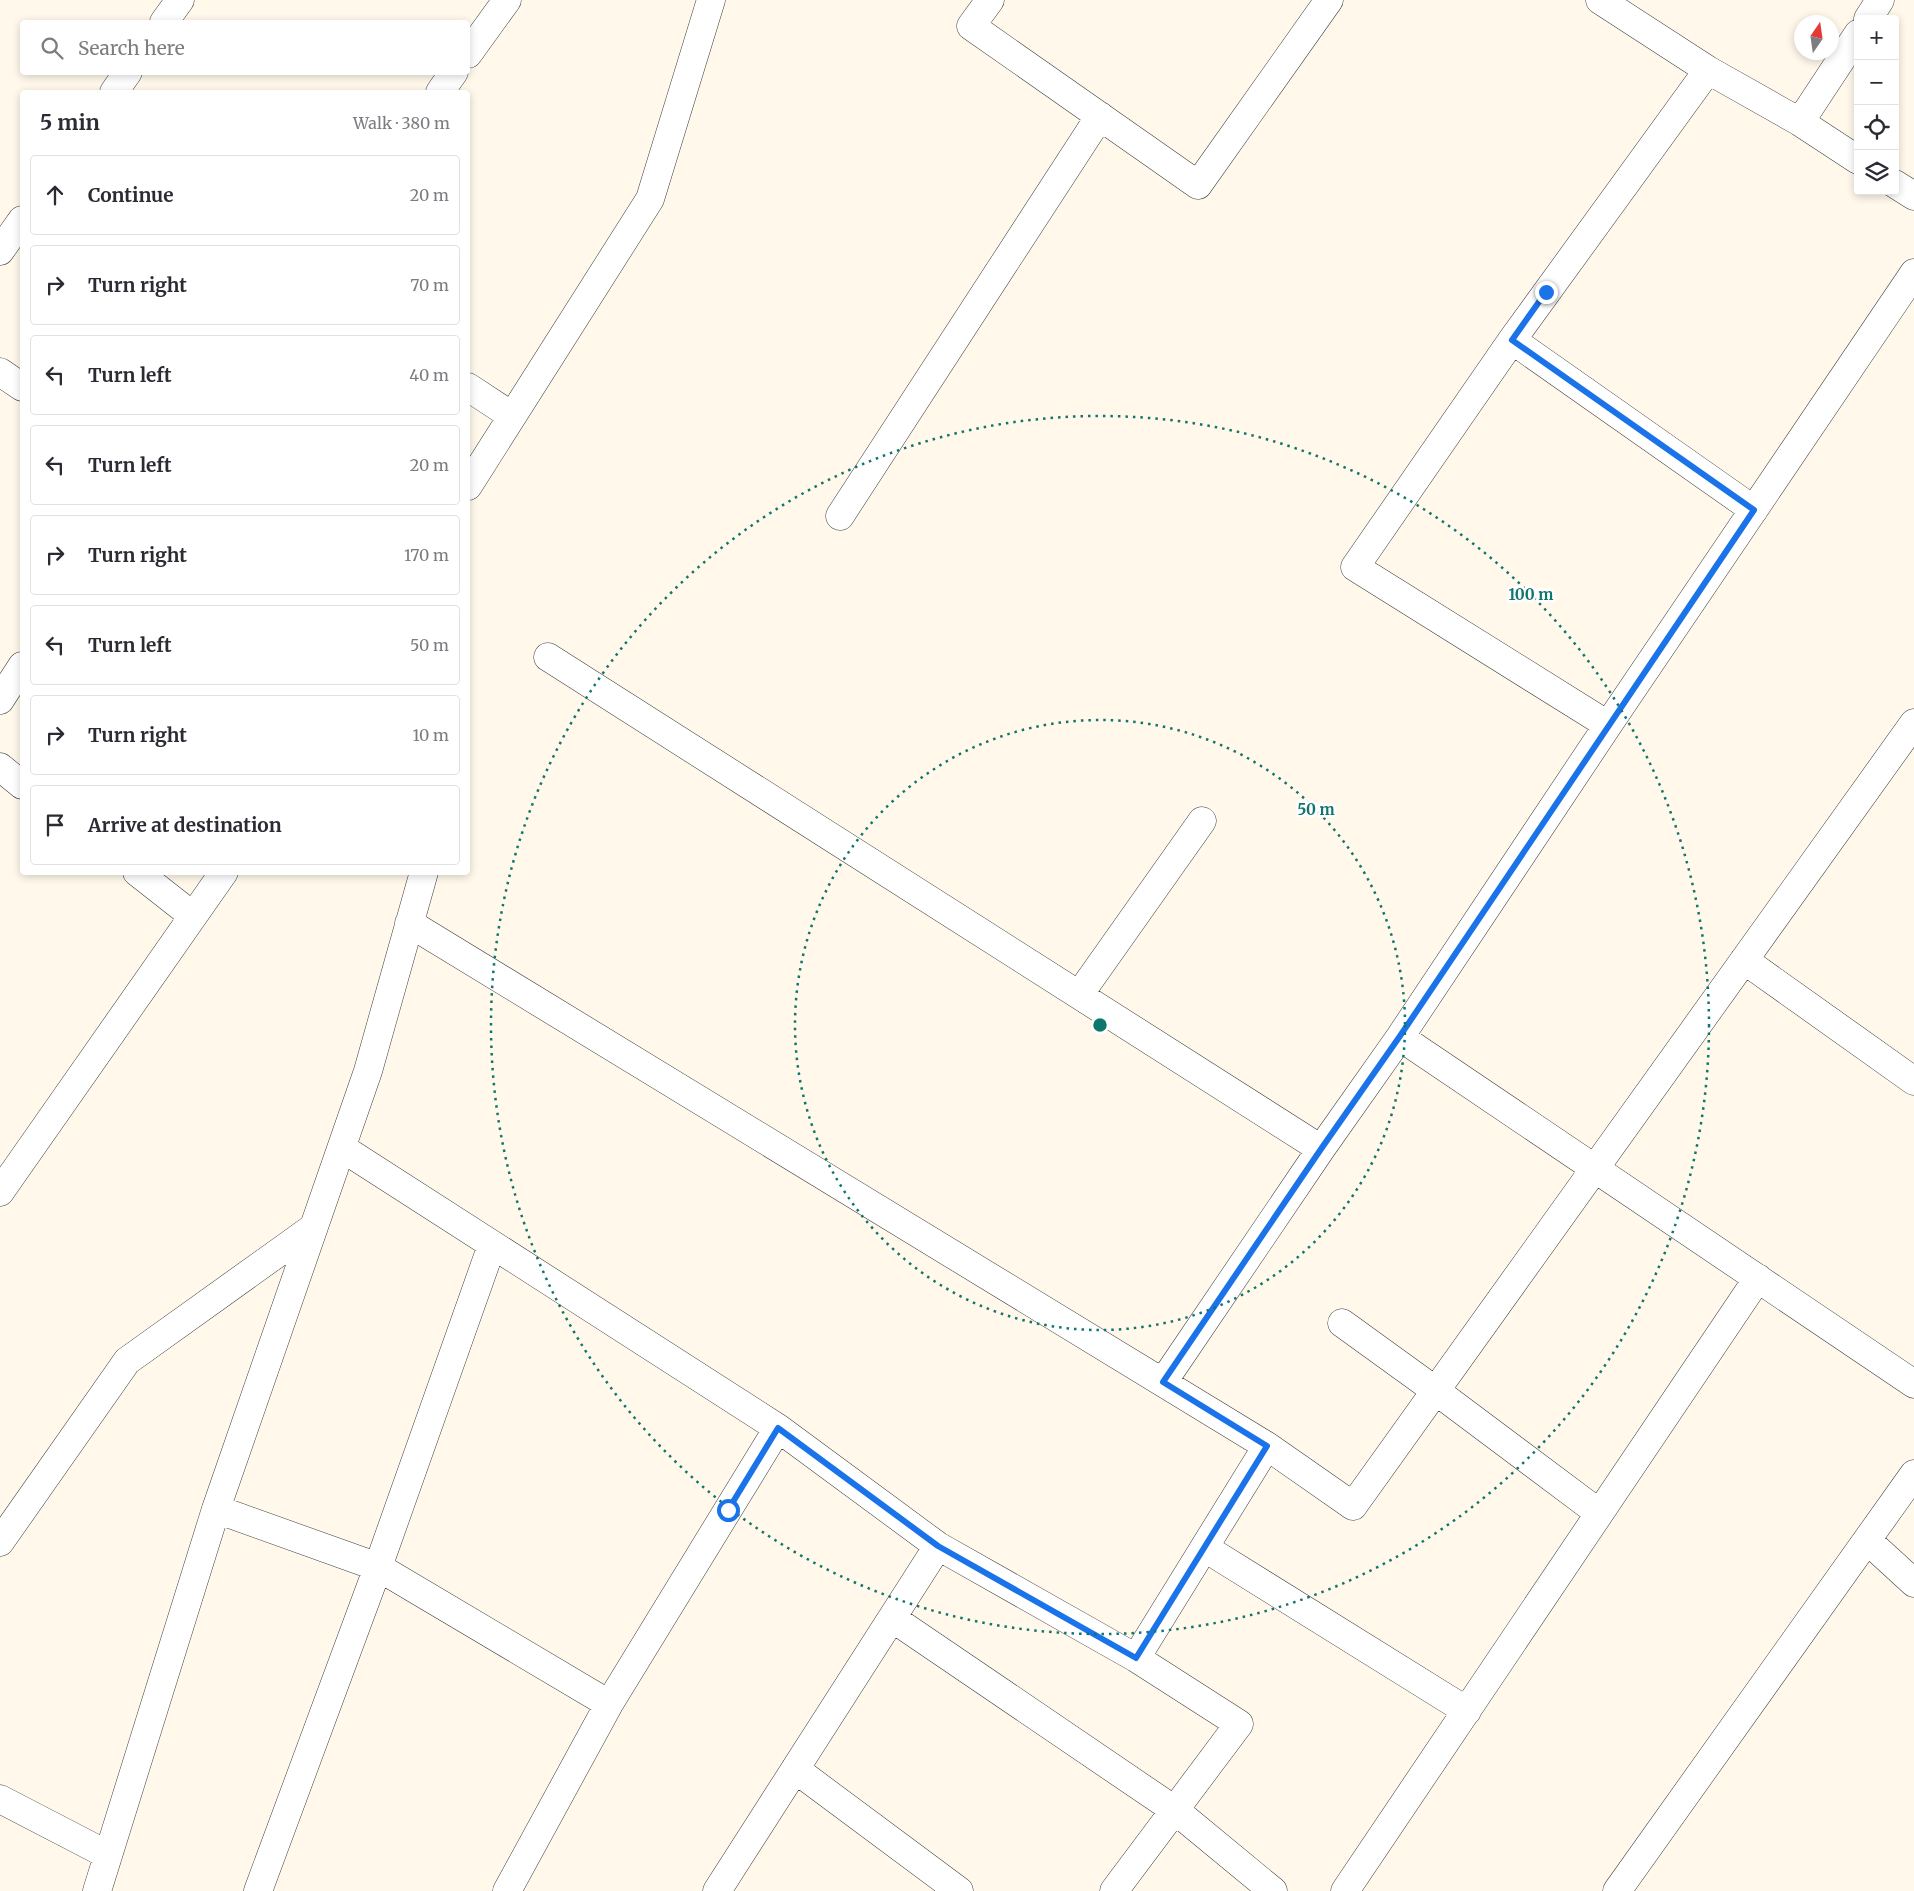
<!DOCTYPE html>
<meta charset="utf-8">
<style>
:root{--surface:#fff;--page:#f7f7f7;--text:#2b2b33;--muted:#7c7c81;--line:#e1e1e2}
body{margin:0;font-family:Merriweather,serif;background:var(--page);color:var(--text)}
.controls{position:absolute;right:15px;top:15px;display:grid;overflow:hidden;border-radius:5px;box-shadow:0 2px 8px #0003}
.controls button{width:45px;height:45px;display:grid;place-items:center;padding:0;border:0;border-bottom:1px solid var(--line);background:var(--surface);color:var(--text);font:25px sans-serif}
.compass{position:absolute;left:1794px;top:15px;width:45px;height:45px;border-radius:50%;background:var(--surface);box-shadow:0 2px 8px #0003;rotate:13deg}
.stop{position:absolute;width:15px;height:15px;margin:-11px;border:4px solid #1a73e8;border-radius:50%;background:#fff}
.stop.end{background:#1a73e8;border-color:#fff;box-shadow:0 1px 5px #0008}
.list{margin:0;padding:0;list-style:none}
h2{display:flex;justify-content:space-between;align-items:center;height:65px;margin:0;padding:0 20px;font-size:21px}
h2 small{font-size:16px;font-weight:400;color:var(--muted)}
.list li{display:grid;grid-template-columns:32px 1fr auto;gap:15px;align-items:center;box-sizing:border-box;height:80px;margin:0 10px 10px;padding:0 10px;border:1px solid var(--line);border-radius:5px}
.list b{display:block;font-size:19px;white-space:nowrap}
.list em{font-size:16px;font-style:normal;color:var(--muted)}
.icon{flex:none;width:28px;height:28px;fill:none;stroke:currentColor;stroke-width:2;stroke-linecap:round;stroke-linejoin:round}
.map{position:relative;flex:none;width:1914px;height:1891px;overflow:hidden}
.search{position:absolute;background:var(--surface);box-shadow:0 2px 8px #0003;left:20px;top:20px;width:450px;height:55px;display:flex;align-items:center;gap:12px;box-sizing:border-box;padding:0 18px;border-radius:5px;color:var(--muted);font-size:19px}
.panel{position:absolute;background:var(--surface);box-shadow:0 2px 8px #0003;left:20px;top:90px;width:450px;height:785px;border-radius:5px}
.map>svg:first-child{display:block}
</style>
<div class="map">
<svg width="1914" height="1891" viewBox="0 0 1914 1891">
<rect width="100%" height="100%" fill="#fff8eb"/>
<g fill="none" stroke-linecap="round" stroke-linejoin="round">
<!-- street casing -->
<g stroke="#3f3f3f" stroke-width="29">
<path id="street" d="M990,0l-19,26 227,159 131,-185
M1600,0l108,70 92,52 58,38
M1868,19l12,-19
M164,22l16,-22
M468,54l39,-54
M114,92l14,-20
M440,92l14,-20
M1800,122l58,-88
M1895,184l19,12
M0,251l22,-31
M1512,340l242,170
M0,372l22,15
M468,387l44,29
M468,486l182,-287 61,-199
M840,516l260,-400
M548,657l773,492
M0,700l22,-34
M1608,725l-253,-158 157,-227 196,-270
M0,767l22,18
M137,872l56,44
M409,923l858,523 -131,212
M1744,960l170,121
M1079,995l123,-174
M1400,1037l514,347
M342,1148l436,280 160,118 198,112 103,66 -125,167
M0,1192l224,-320
M1342,1323l94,68 163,122
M1163,1382l158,-233 79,-112 208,-312 306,-452
M1267,1446l86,60 561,-783
M216,1509l162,58 231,137 -102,187
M1867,1540l47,43
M0,1542l127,-181 187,-134
M1205,1548l262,163
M892,1618l284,193 97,80
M609,1704l169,-276
M795,1769l164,122
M0,1799l108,56
M97,1891l119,-382 152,-438 56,-199
M258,1891l120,-324 114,-322
M717,1891l221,-345
M1345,1891l413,-613
M1617,1891l297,-417"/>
</g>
<!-- street -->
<use href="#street" stroke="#fff" stroke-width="28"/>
</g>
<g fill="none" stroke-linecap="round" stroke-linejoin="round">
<!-- route -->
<path stroke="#1a73e8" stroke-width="6" d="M728,1510l50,-82 160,118 198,112 131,-212 -104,-64 158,-233 79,-113 354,-526 -242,-170 34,-48"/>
</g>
<!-- distance rings -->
<g fill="none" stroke="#0f766e" stroke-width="2.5" stroke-dasharray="2.5 5">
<circle cx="1100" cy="1025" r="305"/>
<circle cx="1100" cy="1025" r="609"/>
</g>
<circle cx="1100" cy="1025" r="8" fill="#0f766e" stroke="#fff" stroke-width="2.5"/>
<g font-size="15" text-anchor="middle" font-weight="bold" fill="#0f766e" stroke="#fff" stroke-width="5" stroke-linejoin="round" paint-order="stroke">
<text x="1531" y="600">100 m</text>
<text x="1316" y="815">50 m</text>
</g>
</svg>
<div class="controls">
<button>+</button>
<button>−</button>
<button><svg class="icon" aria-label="locate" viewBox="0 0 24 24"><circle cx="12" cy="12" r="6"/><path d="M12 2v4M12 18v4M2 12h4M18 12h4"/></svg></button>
<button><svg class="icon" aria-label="layers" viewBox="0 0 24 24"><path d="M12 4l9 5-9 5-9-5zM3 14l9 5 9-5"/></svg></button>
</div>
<svg class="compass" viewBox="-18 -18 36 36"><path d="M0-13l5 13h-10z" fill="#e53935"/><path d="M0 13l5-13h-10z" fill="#7c7c81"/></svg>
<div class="stop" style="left:728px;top:1510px"></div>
<div class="stop end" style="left:1546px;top:292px"></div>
<div class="search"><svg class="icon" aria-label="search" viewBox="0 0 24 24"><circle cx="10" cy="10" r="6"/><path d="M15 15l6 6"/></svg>Search here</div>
<section class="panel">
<h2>5 min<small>Walk · 380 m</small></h2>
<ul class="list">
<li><svg class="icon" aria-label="ahead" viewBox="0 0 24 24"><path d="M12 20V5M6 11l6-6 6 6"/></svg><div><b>Continue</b></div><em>20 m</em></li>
<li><svg class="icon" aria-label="right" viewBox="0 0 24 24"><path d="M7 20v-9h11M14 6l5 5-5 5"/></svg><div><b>Turn right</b></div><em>70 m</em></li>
<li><svg class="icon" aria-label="left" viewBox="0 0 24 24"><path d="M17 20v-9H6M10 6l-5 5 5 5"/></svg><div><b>Turn left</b></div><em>40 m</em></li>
<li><svg class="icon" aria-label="left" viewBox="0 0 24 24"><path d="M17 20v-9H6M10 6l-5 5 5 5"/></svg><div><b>Turn left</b></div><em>20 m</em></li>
<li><svg class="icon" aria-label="right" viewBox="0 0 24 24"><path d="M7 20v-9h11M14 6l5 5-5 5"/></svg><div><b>Turn right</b></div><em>170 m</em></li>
<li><svg class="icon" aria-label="left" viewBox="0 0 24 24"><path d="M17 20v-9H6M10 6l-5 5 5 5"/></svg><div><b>Turn left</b></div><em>50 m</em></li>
<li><svg class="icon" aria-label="right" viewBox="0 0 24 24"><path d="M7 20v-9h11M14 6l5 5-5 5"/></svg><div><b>Turn right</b></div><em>10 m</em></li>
<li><svg class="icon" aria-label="arrive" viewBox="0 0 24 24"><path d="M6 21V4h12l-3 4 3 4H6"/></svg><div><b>Arrive at destination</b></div></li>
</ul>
</section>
</div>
